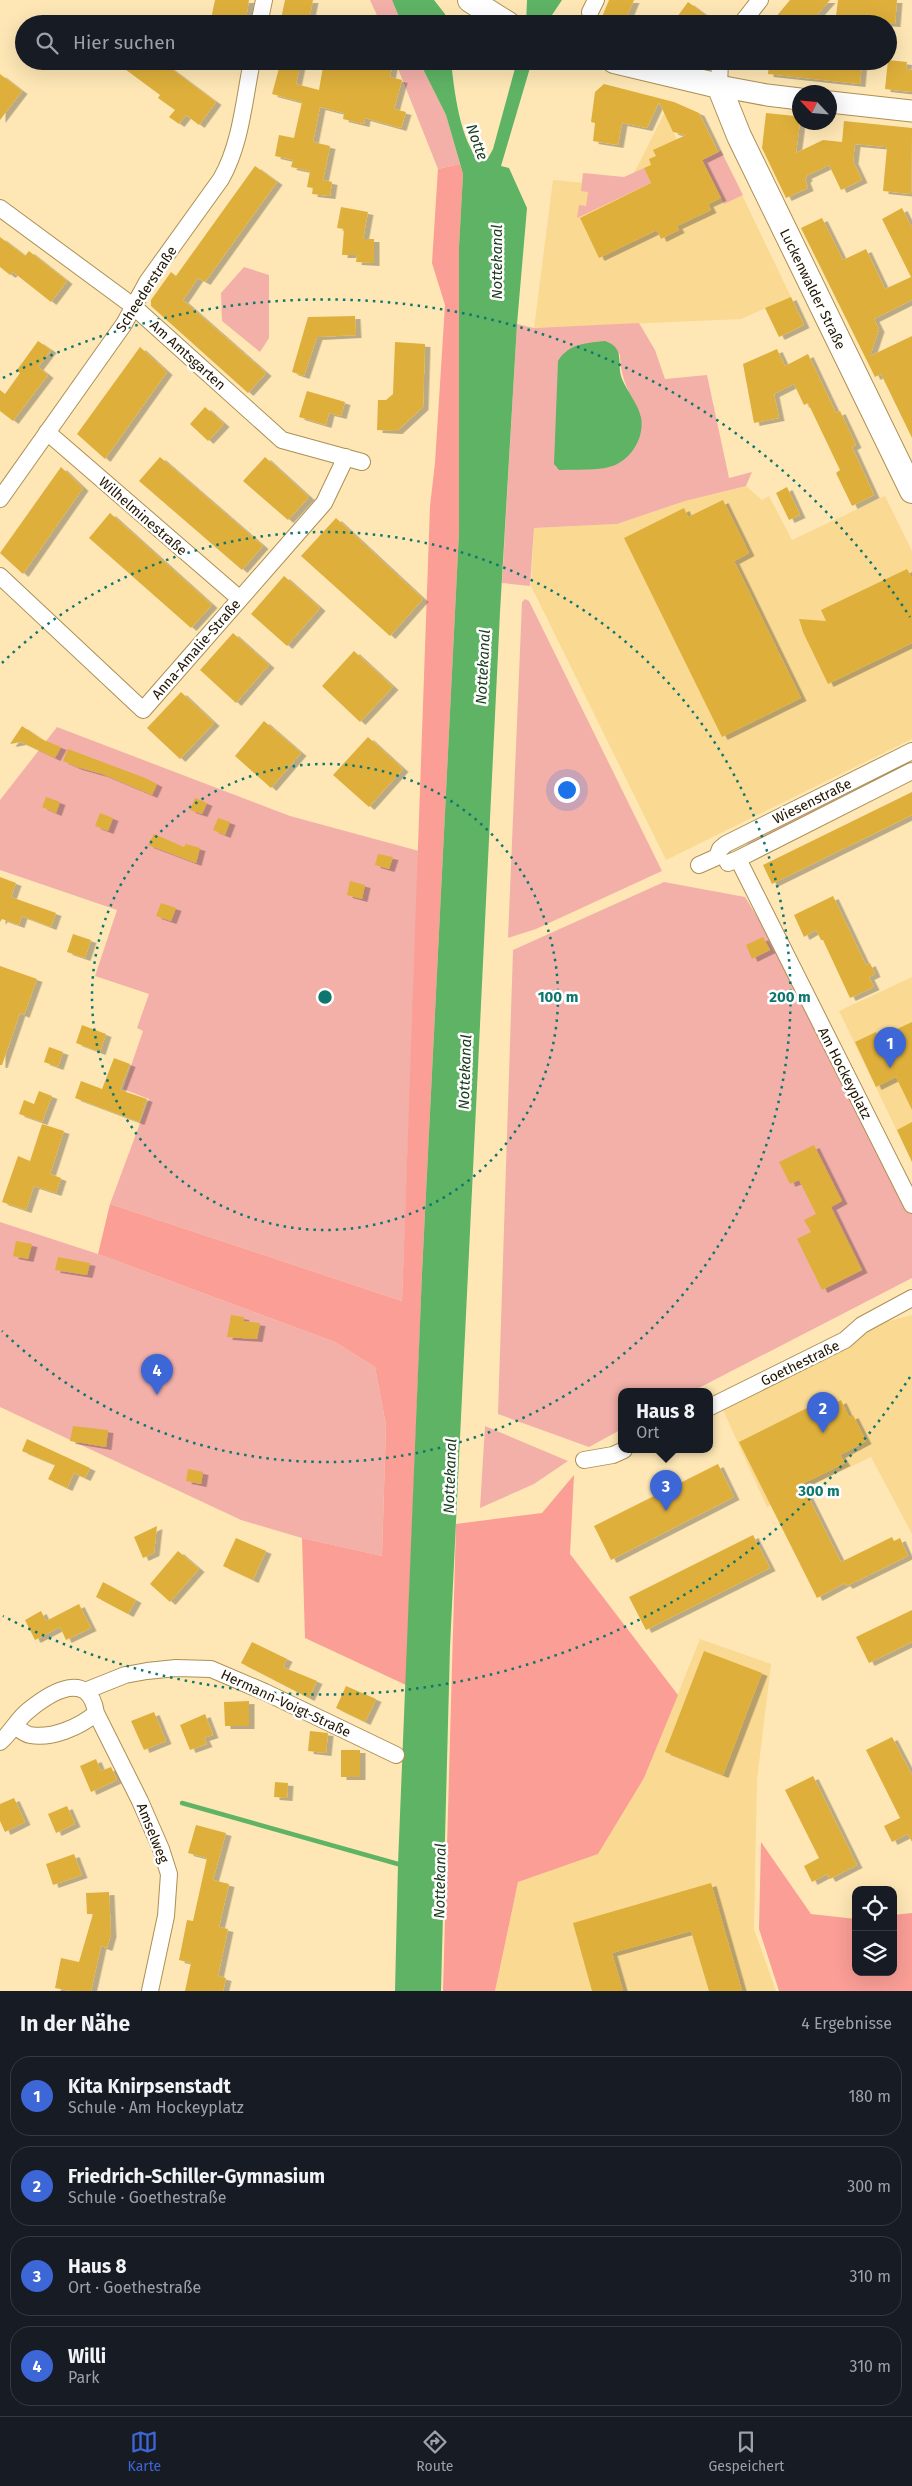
<!DOCTYPE html>
<html lang="de">
<meta charset="utf-8">
<style>
:root{--surface:#171b24;--page:#242831;--text:#f1f3f6;--muted:#9ea1a6;--line:#363941;--accent:#3d66d7}
body{margin:0;font-family:"Fira Sans",sans-serif;background:var(--page);color:var(--text)}
.controls{position:absolute;right:15px;bottom:15px;display:grid;overflow:hidden;border-radius:10px;box-shadow:0 5px 20px #0002}
.controls button{width:45px;height:45px;display:grid;place-items:center;padding:0;border:0;border-bottom:1px solid var(--line);background:var(--surface);color:var(--text);font:25px sans-serif}
.compass{position:absolute;left:792px;top:85px;width:45px;height:45px;border-radius:50%;background:var(--surface);box-shadow:0 5px 20px #0002;rotate:296deg}
.you{position:absolute;left:566px;top:789px;width:18px;height:18px;margin:-12px;border:4px solid #fff;border-radius:50%;background:#1a73e8;box-shadow:0 0 0 8px #1a73e833}
.badge{display:grid;place-items:center;width:32px;height:32px;border-radius:50%;background:var(--accent);color:#fff;font-size:16px;font-weight:700}
.pin{position:absolute;translate:-50% -41px;filter:drop-shadow(0 1px 2px #0008)}
.pin::after{content:'';position:absolute;top:26px;width:18px;height:15px;background:inherit;clip-path:polygon(0 0,100% 0,50% 100%)}
.popup{position:absolute;left:618px;top:1388px;width:95px;height:65px;box-sizing:border-box;display:grid;place-content:center;border-radius:10px;background:var(--surface);filter:drop-shadow(0 1px 4px #0005);font-size:16px;white-space:nowrap;color:var(--muted)}
.popup b{font-size:19px;color:var(--text)}
.popup::after{content:'';position:absolute;left:50%;top:100%;margin-left:-10px;border:10px solid transparent;border-top-color:var(--surface)}
.list{margin:0;padding:0;list-style:none}
h2{display:flex;justify-content:space-between;align-items:center;height:65px;margin:0;padding:0 20px;font-size:21px}
h2 small{font-size:16px;font-weight:400;color:var(--muted)}
.list li{display:grid;grid-template-columns:32px 1fr auto;gap:15px;align-items:center;box-sizing:border-box;height:80px;margin:0 10px 10px;padding:0 10px;border:1px solid var(--line);border-radius:20px}
.list b{display:block;font-size:19px;white-space:nowrap}
.list p{margin:0;font-size:16px;white-space:nowrap;color:var(--muted)}
.list em{font-size:16px;font-style:normal;color:var(--muted)}
.icon{flex:none;width:28px;height:28px;fill:none;stroke:currentColor;stroke-width:2;stroke-linecap:round;stroke-linejoin:round}
.map{position:relative;flex:none;width:912px;height:1991px;overflow:hidden}
.search{position:absolute;background:var(--surface);box-shadow:0 5px 20px #0002;left:15px;right:15px;top:15px;height:55px;display:flex;align-items:center;gap:12px;box-sizing:border-box;padding:0 18px;border-radius:28px;color:var(--muted);font-size:19px}
.sheet{height:425px;background:var(--surface)}
nav{display:flex;justify-content:space-around;align-items:center;box-sizing:border-box;height:70px;border-top:1px solid var(--line);background:var(--surface);font-size:14px;color:var(--muted)}
nav a{display:grid;justify-items:center;gap:2px}
nav .on{color:var(--accent)}
.map>svg:first-child{display:block}
</style>
<div class="map">
<svg width="912" height="1991" viewBox="0 0 912 1991">
<defs>
<filter id="shadow"><feDropShadow dx="5.5" dy="3" stdDeviation="0" flood-color="#0004"/></filter>
</defs>
<rect width="100%" height="100%" fill="#fee7b5"/>
<!-- built -->
<path fill="#fad992" d="M670,102l7,2 -6,23 18,39 32,-15 70,146 -50,22 -207,9 19,-148 74,7z
M746,486l16,14 7,-4 23,44 93,-44 27,55v188l-246,121 -135,-274 3,-58 83,-4 68,-23z
M912,977v185l-73,-151z
M912,1315v219l-41,-77 -104,50 -44,-97 140,-82z
M700,1639l71,25 -14,116 -3,149 22,62h-281l23,-109 80,-28 46,-76z"/>
<!-- green -->
<path fill="#f3b0a9" fill-rule="evenodd" d="M370,0h22l10,24h-21z
M395,61h24l27,54 14,49 -22,5z
M721,151l22,44 -19,9 -22,-44z
M644,168l7,15 -74,35 2,-13 7,1 2,-14 -7,-1 2,-18 41,4z
M244,267l25,8v63l-9,14 -38,-31 -1,-28z
M639,323l16,27 10,29 42,-4 22,103 23,-6 -6,14 -61,15 -68,23 -83,4 -4,58 -28,-3 15,-259 17,4zM620,353c0,26 10,41 21,63l-86,52z
M525,599l4,2 133,270 -126,58 -28,9 14,-336z
M57,727l233,89 129,35 -17,450 -292,-97 39,-105 -26,-10 20,-58 -6,-3 12,-34 -54,-18 22,-66 -117,-40v-70z
M876,775l3,7 -114,54 -4,5 -12,6 -4,-9z
M664,882l81,15 39,63 128,249v69l-221,114h-69v37l-33,18 -91,-33 15,-464z
M0,1222l98,32 237,88 40,25 11,58 -4,131 -80,-18 -61,-18 -241,-113z
M485,1426l83,35 -34,23 -54,24z"/>
<!-- forest -->
<path fill="#fa9e96" d="M460,164l3,10 -4,73v285l-37,741 -16,412 -101,-47 -3,-100 80,18 4,-131 -11,-58 -40,-25 -237,-88 12,-50 292,97 28,-795 5,-43 10,-158 -13,-42 6,-94z
M574,1475l-4,79 108,141 -34,83 -46,76 -80,28 -23,109h-52l13,-467 86,-11z
M761,1842l50,72 45,5v53h37v-57l19,-2v78h-133l-20,-62z"/>
<!-- water -->
<path fill="#5eb365" d="M392,0h42l11,14 1,10h-44z
M527,0h35l-16,24h-20z
M419,61h32c3,28 9,81 29,100l8,-3 5,-9 24,-88h15l-31,105 8,2 18,40 -10,116 -17,288 -40,826 -10,209 -9,344h-46l3,-127 24,-591 37,-741v-285l4,-73 -17,-59z
M605,341c21,7 11,22 17,38 5,12 16,25 19,38 4,21 -11,45 -32,50 -15,4 -34,2 -50,3l-5,-6 4,-103c11,-18 29,-18 47,-20z"/>
<g fill="none" stroke-linecap="round" stroke-linejoin="round">
<!-- stream -->
<path stroke="#5eb365" stroke-width="4.5" d="M182,1803l216,61"/>
</g>
<!-- building -->
<path fill="#deaf3b" filter="url(#shadow)" d="M215,0h34l-4,24h-35z
M285,0h28l-5,24h-28z
M609,0h25l-10,24h-25z
M790,0h40l-21,24h-39z
M838,0h59l-2,24 -29,-2 -31,2z
M688,2l30,22h-46z
M888,60l19,2 -1,7 6,1v22l-27,-3z
M114,61h47l55,41 -17,23 -13,-10 -7,9 -10,-7 6,-7 -17,-12 2,-3z
M281,61h20l-5,23 23,6 5,-29h64l-1,5 5,1 -2,10 12,3 -8,29 12,3 -5,16 -36,-10 -1,6 -21,-5 1,-6 -24,-6 -7,35 17,4 -7,34 9,2 -2,14 -18,-2 1,-6 -6,-1 3,-16 -19,-4 2,-7 -18,-4 4,-21 15,3 8,-36 -30,-8z
M769,61h93l-2,23 -92,-10z
M0,74l22,17 -22,29z
M604,84l70,18 25,11 19,39 -16,8 19,38 -13,6 3,6 -34,16 2,4 -18,9 -4,-9 -58,28 -19,-40 71,-35 -7,-15 7,-3 -2,-6 7,-3 -3,-6 33,-15 -13,-3 -14,-30 -12,26 -25,-5 -4,22 -25,-4 2,-18 -4,-1 4,-30z
M766,113l29,3 5,6 -4,31 27,-13 19,2 2,-21 68,7 -1,66 -28,-3 4,-44 -32,-3 -2,17 9,19 -21,10 -12,-25 -23,11 1,2 -2,2 3,8 -22,10 -24,-50z
M255,166l22,16 -72,100 -7,-4 -15,22 83,73 -18,20 -97,-87v-6l20,-28 5,4z
M341,207l27,5 -5,27h11v24l-18,-1 1,-7h-15l2,-26 -7,-1z
M902,208l10,20v72l-38,19 5,10 -9,27 42,-20v102l-31,-64 -6,3 -74,-149 21,-10 21,42 23,-11 19,40 26,-12 -29,-58z
M0,237l25,19 4,-5 38,30 -16,21 -38,-30 -3,3 -10,-8z
M791,297l13,28 -25,12 -14,-29z
M355,316l1,19 -39,2 -13,39 -12,-4 16,-55z
M38,341l13,9 -13,17 10,8 -35,46 -13,-10v-21l5,4 15,-21 -3,-3z
M395,342l30,2 -2,63 -26,24 -20,-1 1,-30h8l7,-6z
M140,347l27,25 -62,87 -28,-25z
M777,349l8,17 23,-12 28,59 4,-2 16,34 -4,2 22,48 -22,11 -16,-33 4,-3 -32,-67 -4,2 -10,-21 -20,10 5,24 -25,5 -11,-59z
M307,391l38,11 -4,14 -12,-3 -3,12 -27,-8z
M205,407l19,17 -16,17 -18,-17z
M160,457l103,89 -21,24 -103,-89z
M265,457l44,40 -21,23 -45,-39z
M61,467l22,21 -60,86 -23,-21z
M787,487l13,28 -11,5 -13,-27z
M723,500l26,53 -15,8 67,137 -79,39 -98,-199 60,-30 4,9z
M110,513l102,92 -21,23 -102,-90z
M336,518l87,81 -33,37 -89,-80z
M907,569l5,9v65l-84,41 -25,-52 -4,-13 27,2 -5,-11z
M284,576l36,32 -33,38 -36,-32z
M233,633l36,32 -33,38 -36,-33z
M354,651l39,36 -33,35 -38,-36z
M181,692l33,31 -34,36 -33,-31z
M264,721l37,32 -30,35 -36,-32z
M22,726l19,13 20,8 -6,11 -34,-16 -11,2z
M368,737l35,32 -34,38 -36,-32z
M68,749l77,29 12,6 -5,11 -50,-21 -25,-7 -14,-6z
M912,792v23l-140,69 -9,-19z
M46,797l14,5 -4,11 -14,-6z
M195,798l12,5 -5,11 -12,-4z
M100,813l13,5 -5,13 -13,-5z
M218,818l12,4 -5,13 -12,-5z
M154,834l30,13 2,-3 14,4 -4,15 -48,-18z
M378,854l15,3 -4,12 -14,-4z
M0,877l16,6 -5,14 45,16 -5,14 -29,-11 -3,9 -17,-6 -2,3z
M350,881l15,4 -3,14 -15,-4z
M833,896l33,69 4,-2 5,11 -6,3 5,10 -24,11 -27,-58h-2l-5,-10 -12,7 -10,-22z
M161,903l15,5 -5,13 -15,-5z
M73,934l18,6 -6,18 -18,-6z
M763,937l7,13 -18,9 -6,-14z
M0,966l37,13 -13,36 -4,-2 -18,52h-2z
M912,1022v88l-16,-33 -20,10 -21,-45 21,-10 2,6z
M82,1025l24,9 -6,18 -24,-9z
M49,1047l14,5 -5,15 -14,-5z
M114,1058l16,6 -10,26 27,9 -8,23 -64,-24 6,-17 21,8z
M39,1091l13,5 -10,26 -23,-8 5,-14 10,4z
M912,1122v40l-15,-32z
M42,1124l22,7 -14,43 11,4 -5,15 -22,-7 -8,24 -24,-8 16,-46 12,5z
M814,1145l28,56 -11,6 31,63 -40,20 -25,-51 14,-7 -7,-12 12,-6 -17,-34 -9,4 -11,-22z
M16,1241l16,3 -4,15 -15,-3z
M58,1257l32,6 -3,12 -32,-5z
M231,1315l13,2 -1,4 17,2 -3,16 -30,-2z
M841,1400l8,17 4,-2 13,26 -26,14 5,8 -43,21 39,78 51,-25 2,4 6,-3 8,18 -61,30 -2,-3 -28,15 -78,-156 76,-38 4,8z
M73,1426l35,4 -2,17 -36,-6z
M27,1439l63,29 -5,10 -11,-5 -7,15 -19,-9 7,-14 -33,-14z
M718,1464l16,33 -123,63 -17,-34z
M188,1469l15,3 -2,12 -15,-3z
M157,1526l-3,27 -11,5 -9,-21z
M753,1535l17,33 -124,62 -17,-33z
M236,1538l30,13 -13,29 -30,-14z
M178,1551l21,18 -29,33 -20,-18z
M103,1582l33,18 -8,14 -32,-17z
M79,1604l12,24 -25,12 -6,-13 -25,13 -10,-20 16,-9 5,10z
M912,1610v32l-43,21 -13,-26z
M252,1642l35,17 -4,8 34,14 -8,17 -68,-35z
M704,1651l58,22 -39,102 -58,-23z
M346,1686l30,13 -11,23 -29,-14z
M249,1701v25h-24l-1,-24z
M154,1712l12,29 -22,9 -13,-29z
M205,1714l8,21 -9,3 3,6 -17,6 -10,-25z
M310,1731l18,2 -2,20 -18,-2z
M892,1737l20,38v67l-4,-8 -16,8 -8,-16 16,-8 -34,-68z
M341,1750h19v27h-19z
M96,1759l5,12 10,-4 6,13 -26,12 -11,-26z
M813,1776l44,89 -27,14 -3,-5 -15,8 -8,-16 15,-8 -34,-68z
M275,1782l13,1 -1,15 -13,-1z
M14,1798l11,24 -20,10 -5,-11v-17z
M67,1806l8,18 -19,9 -8,-19z
M196,1825l30,8 -13,47 16,4 -10,43 9,2 -10,47 8,2 -3,13h-38l6,-28 -12,-3 8,-40 6,1 14,-63 -19,-5z
M74,1854l8,21 -29,10 -7,-21z
M711,1883l31,108h-33l-18,-60 -79,22 11,38h-31l-19,-68z
M109,1892l2,42 -4,14 -6,-2 -10,45h-20l-16,-3 6,-30 18,4 14,-48h-6l-1,-21z"/>
<g fill="none" stroke-linecap="round" stroke-linejoin="round">
<!-- minor casing -->
<g stroke="#ac9053" stroke-width="18">
<path id="minor" d="M590,12l6,-12
M259,24l5,-24
M741,24l19,-24
M719,86l1,-25
M0,208l133,98 149,134 80,22
M47,432l193,167
M0,499l124,-175 23,-42 74,-103c20,-35 23,-79 31,-118
M0,576l143,134 181,-207 22,-46
M738,859l174,346
M728,863l10,-4 174,-88
M699,865l18,-8 3,-8 6,-5 186,-93
M710,1407l135,-67 17,-15 50,-27
M584,1460l29,-5 11,-5
M85,1691l40,-16 22,-4 29,-3 35,1 54,23 131,63
M96,1713l44,88 21,48 8,25 -3,42 -16,75
M0,1742c11,-9 18,-24 29,-32 22,-18 60,-41 67,3 -16,14 -44,26 -66,22 -5,-1 -10,-5 -14,-8"/>
</g>
<!-- tertiary casing -->
<g stroke="#ac9053" stroke-width="23">
<path id="tertiary" d="M719,86l48,9 33,4
M830,102l82,9"/>
</g>
<!-- secondary casing -->
<g stroke="#ac9053" stroke-width="26">
<path id="secondary" d="M470,0l38,24
M614,61l105,25 20,50 173,355"/>
</g>
<!-- minor -->
<use href="#minor" stroke="#fff" stroke-width="16"/>
<!-- tertiary -->
<use href="#tertiary" stroke="#fff" stroke-width="21"/>
<!-- secondary -->
<use href="#secondary" stroke="#fff" stroke-width="24"/>
</g>
<!-- distance rings -->
<g fill="none" stroke="#0f766e" stroke-width="2.5" stroke-dasharray="2.5 5">
<circle cx="325" cy="997" r="233"/>
<path d="M2 663A465 465 0 1 1 2 1331"/>
<path d="M910 1377A698 698 0 0 1 3 1616M3 378A698 698 0 0 1 910 617"/>
</g>
<g text-anchor="middle" stroke-width="5" stroke-linejoin="round" paint-order="stroke">
<!-- street labels -->
<g font-size="14" fill="#1f1400" stroke="#fff">
<text transform="translate(146 289) rotate(-57)" y="5">Scheederstraße</text>
<text transform="translate(813 289) rotate(64)" y="5">Luckenwalder Straße</text>
<text transform="translate(188 355) rotate(42)" y="5">Am Amtsgarten</text>
<text transform="translate(143 516) rotate(41)" y="5">Wilhelminestraße</text>
<text transform="translate(196 649) rotate(-49)" y="5">Anna-Amalie-Straße</text>
<text transform="translate(812 801) rotate(-26)" y="5">Wiesenstraße</text>
<text transform="translate(845 1073) rotate(63)" y="5">Am Hockeyplatz</text>
<text transform="translate(800 1363) rotate(-26)" y="5">Goethestraße</text>
<text transform="translate(286 1703) rotate(25)" y="5">Hermann-Voigt-Straße</text>
<text transform="translate(153 1833) rotate(68)" y="5">Amselweg</text>
</g>
<!-- water labels -->
<g font-size="15" font-style="italic" fill="#173a1a" stroke="#fff">
<text transform="translate(477 142) rotate(70)" y="5">Notte</text>
<text transform="translate(497 262) rotate(-90)" y="5">Nottekanal</text>
<text transform="translate(483 667) rotate(-87)" y="5">Nottekanal</text>
<text transform="translate(465 1072) rotate(-88)" y="5">Nottekanal</text>
<text transform="translate(450 1476) rotate(-88)" y="5">Nottekanal</text>
<text transform="translate(440 1881) rotate(-89)" y="5">Nottekanal</text>
</g>
</g>
<circle cx="325" cy="997" r="8" fill="#0f766e" stroke="#fff" stroke-width="2.5"/>
<g font-size="15" text-anchor="middle" font-weight="bold" fill="#0f766e" stroke="#fff" stroke-width="5" stroke-linejoin="round" paint-order="stroke">
<text x="558" y="1002">100 m</text>
<text x="790" y="1002">200 m</text>
<text x="819" y="1496">300 m</text>
</g>
</svg>
<div class="controls">
<button><svg class="icon" aria-label="locate" viewBox="0 0 24 24"><circle cx="12" cy="12" r="6"/><path d="M12 2v4M12 18v4M2 12h4M18 12h4"/></svg></button>
<button><svg class="icon" aria-label="layers" viewBox="0 0 24 24"><path d="M12 4l9 5-9 5-9-5zM3 14l9 5 9-5"/></svg></button>
</div>
<svg class="compass" viewBox="-18 -18 36 36"><path d="M0-13l5 13h-10z" fill="#e53935"/><path d="M0 13l5-13h-10z" fill="#9ea1a6"/></svg>
<div class="you"></div>
<div class="pin badge" style="left:890px;top:1068px">1</div>
<div class="pin badge" style="left:823px;top:1433px">2</div>
<div class="pin badge" style="left:666px;top:1511px">3</div>
<div class="popup"><b>Haus 8</b>Ort</div>
<div class="pin badge" style="left:157px;top:1395px">4</div>
<div class="search"><svg class="icon" aria-label="search" viewBox="0 0 24 24"><circle cx="10" cy="10" r="6"/><path d="M15 15l6 6"/></svg>Hier suchen</div>
</div>
<section class="sheet">
<h2>In der Nähe<small>4 Ergebnisse</small></h2>
<ul class="list">
<li><span class="badge">1</span><div><b>Kita Knirpsenstadt</b><p>Schule · Am Hockeyplatz</p></div><em>180 m</em></li>
<li><span class="badge">2</span><div><b>Friedrich-Schiller-Gymnasium</b><p>Schule · Goethestraße</p></div><em>300 m</em></li>
<li><span class="badge">3</span><div><b>Haus 8</b><p>Ort · Goethestraße</p></div><em>310 m</em></li>
<li><span class="badge">4</span><div><b>Willi</b><p>Park</p></div><em>310 m</em></li>
</ul>
</section>
<nav>
<a class="on"><svg class="icon" aria-label="map" viewBox="0 0 24 24"><path d="M3 6l6-2 6 2 6-2v14l-6 2-6-2-6 2zM9 4v14M15 6v14"/></svg>Karte</a>
<a><svg class="icon" aria-label="directions" viewBox="0 0 24 24"><path d="M12 3l9 9-9 9-9-9zM9 14v-3h6M13 9l2 2-2 2"/></svg>Route</a>
<a><svg class="icon" aria-label="saved" viewBox="0 0 24 24"><path d="M7 4h10v16l-5-4-5 4z"/></svg>Gespeichert</a>
</nav>
